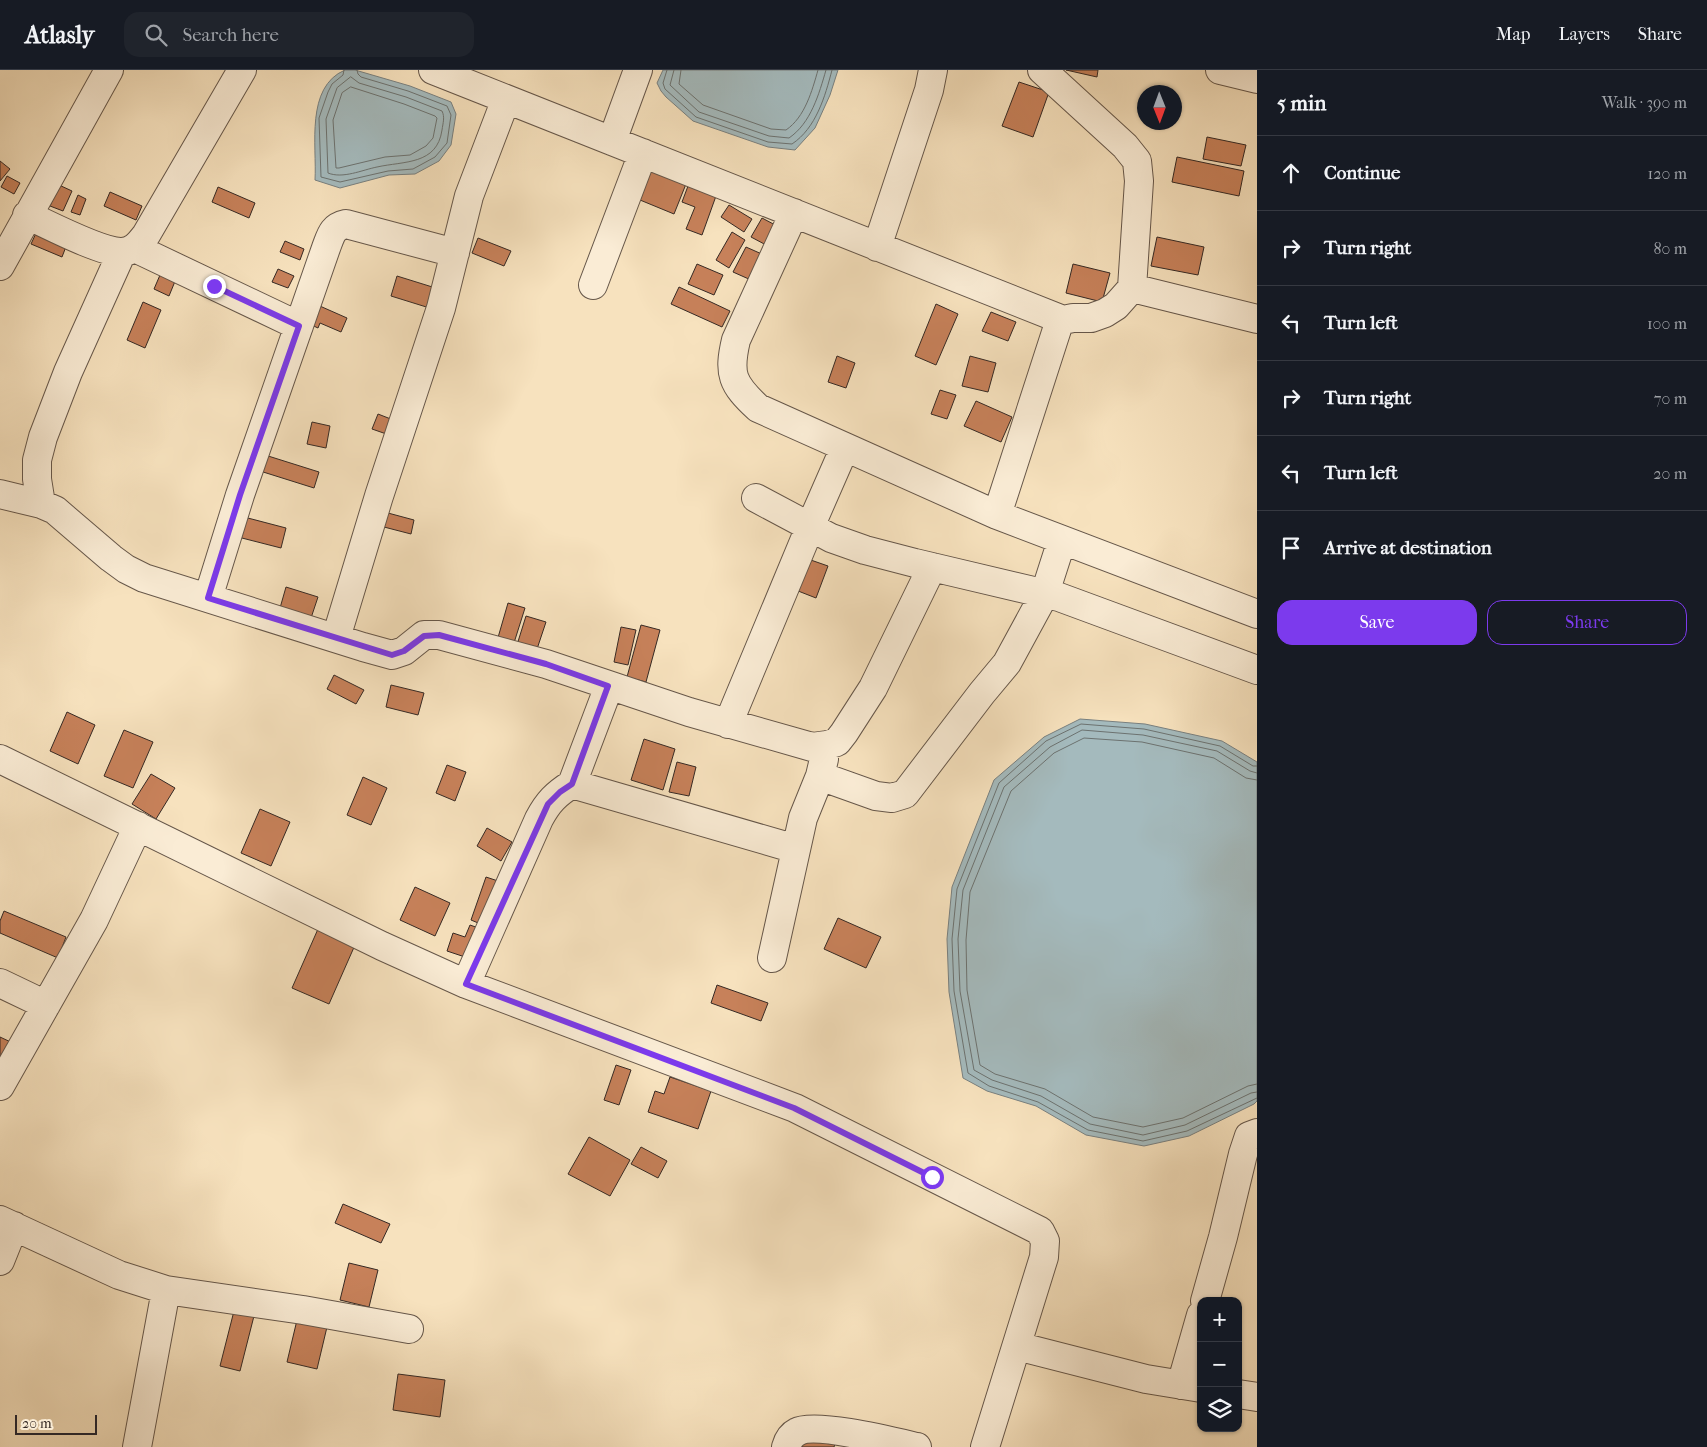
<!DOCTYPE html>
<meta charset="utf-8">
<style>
:root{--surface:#171b24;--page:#20242c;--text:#f1f3f6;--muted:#9ea1a6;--line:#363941;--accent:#7c3aed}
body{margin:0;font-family:"IM FELL French Canon",serif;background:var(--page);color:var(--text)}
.controls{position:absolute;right:15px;bottom:15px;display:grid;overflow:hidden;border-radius:10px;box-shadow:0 1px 4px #0004}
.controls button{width:45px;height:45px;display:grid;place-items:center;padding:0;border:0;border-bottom:1px solid var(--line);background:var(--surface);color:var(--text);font:25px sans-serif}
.compass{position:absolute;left:1137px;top:15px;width:45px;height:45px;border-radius:50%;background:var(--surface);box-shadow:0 1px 4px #0004;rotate:179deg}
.scale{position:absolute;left:15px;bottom:12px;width:82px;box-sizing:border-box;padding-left:5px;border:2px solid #352924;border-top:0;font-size:14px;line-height:18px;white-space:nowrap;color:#352924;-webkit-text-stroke:4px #faecd5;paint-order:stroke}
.stop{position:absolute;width:15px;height:15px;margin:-11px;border:4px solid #7c3aed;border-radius:50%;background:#fff}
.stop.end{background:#7c3aed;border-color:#fff;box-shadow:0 1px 5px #0008}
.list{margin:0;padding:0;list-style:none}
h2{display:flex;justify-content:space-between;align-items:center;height:65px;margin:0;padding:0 20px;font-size:21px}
h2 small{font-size:16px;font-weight:400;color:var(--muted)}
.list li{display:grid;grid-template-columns:32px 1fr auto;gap:15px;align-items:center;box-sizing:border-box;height:75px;padding:0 20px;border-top:1px solid var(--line)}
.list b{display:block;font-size:19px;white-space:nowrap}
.list em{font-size:16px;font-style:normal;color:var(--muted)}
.actions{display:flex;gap:10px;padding:15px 20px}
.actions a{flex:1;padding:11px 0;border:1px solid var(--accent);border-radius:15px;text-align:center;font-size:18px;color:var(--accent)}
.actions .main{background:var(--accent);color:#fff}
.icon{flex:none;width:28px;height:28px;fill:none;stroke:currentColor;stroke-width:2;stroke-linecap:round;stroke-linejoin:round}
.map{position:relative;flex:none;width:1257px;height:1377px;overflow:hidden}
header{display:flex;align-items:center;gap:30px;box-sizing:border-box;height:70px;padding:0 25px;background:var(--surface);border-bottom:1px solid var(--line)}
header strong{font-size:24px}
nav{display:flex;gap:28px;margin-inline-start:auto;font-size:18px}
.search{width:350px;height:45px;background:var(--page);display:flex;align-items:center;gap:12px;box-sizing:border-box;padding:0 18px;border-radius:15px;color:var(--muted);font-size:19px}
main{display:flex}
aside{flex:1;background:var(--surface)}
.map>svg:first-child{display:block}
</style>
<header>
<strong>Atlasly</strong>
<div class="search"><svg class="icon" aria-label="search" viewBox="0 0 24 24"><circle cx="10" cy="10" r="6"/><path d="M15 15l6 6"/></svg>Search here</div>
<nav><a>Map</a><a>Layers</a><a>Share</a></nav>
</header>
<main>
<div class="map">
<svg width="1257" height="1377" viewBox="0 0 1257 1377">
<rect width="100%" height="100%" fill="#f7e2be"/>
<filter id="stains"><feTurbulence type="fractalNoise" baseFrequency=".004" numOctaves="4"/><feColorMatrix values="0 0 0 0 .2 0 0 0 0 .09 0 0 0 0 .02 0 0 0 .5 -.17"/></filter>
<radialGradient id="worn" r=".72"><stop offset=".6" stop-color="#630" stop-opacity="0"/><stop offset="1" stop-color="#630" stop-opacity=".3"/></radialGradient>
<!-- water -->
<path fill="#a4babd" stroke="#788080" d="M345,0h10l55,16 41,16 5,12 -5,31 -12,16 -24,13 -26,1 -49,13 -25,-8c2,-34 -10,-93 30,-110z
M663,0h175l-8,25 -15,33 -20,22 -27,-3 -75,-26 -27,-24 -5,-6 -4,-8z
M1080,649l65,5 77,17 35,21v339l-3,3 -65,32 -45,10 -58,-11 -50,-29 -49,-15 -24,-13 -14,-86 -2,-53 5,-52 42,-107 50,-43z"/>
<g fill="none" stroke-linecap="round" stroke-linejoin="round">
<!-- shore -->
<path stroke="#6c7270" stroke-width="1" d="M344,0l-1,5 -11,9 -4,8 -9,26 2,59 19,5 48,-11 25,-2 22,-12 12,-14 4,-28 -4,-9 -39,-15 -47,-14 -3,-3 -1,-4
M667,0l-4,13 2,6 31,28 72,25 24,2c24,-16 33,-47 40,-74
M674,0l-4,15 29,27 70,24 20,2c22,-15 30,-44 37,-68
M681,0l-2,14 24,21 68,24 15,1c19,-13 26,-39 32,-60
M351,7l8,6 47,14 36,14c3,6 1,12 0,19 -5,35 -38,31 -65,37 -15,3 -34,12 -49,6l-2,-54 11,-31z
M351,17l53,17 31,12 2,2 -4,20 -7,8 -16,9 -25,2 -46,11h-3l-3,-48 9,-27z
M1257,696h-4l-33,-20 -76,-17 -63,-5 -35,17 -47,42 -42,106 -5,50 2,52 14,82 21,13 49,16 50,28 55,11 44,-10 70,-33
M1257,703l-7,-2 -33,-20 -74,-16 -61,-5 -32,17 -46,40 -41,103 -5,49 2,52 14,79 18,10 49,16 49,28 53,11 42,-10 66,-32 6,-1
M1257,710l-11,-2 -32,-20 -72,-16 -58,-4 -30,15 -43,38 -41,101 -4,48 1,50 13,75 15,9 50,15 48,28 50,10 40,-9 65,-32 9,-2"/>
</g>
<!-- building -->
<path fill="#c7815a" stroke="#352924" d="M1066,0h32l-1,7z
M1019,12l30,10 -16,45 -31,-11z
M1207,67l39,8 -5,21 -38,-7z
M1177,87l67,14 -5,25 -67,-14z
M0,91l10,8 -10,12z
M651,101l35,13 -12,30 -34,-14z
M7,106l13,7 -6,11 -13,-7z
M59,115l13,6 -9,20 -13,-5z
M688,116l28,10 -14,39 -16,-6 9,-22 -13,-5z
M218,117l37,16 -6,15 -37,-16z
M110,122l32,14 -6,14 -32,-14z
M78,125l8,4 -6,16 -9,-3z
M729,135l23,14 -8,13 -23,-15z
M762,148l17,9 -11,19 -17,-9z
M37,161l30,13 -5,13 -31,-13z
M732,162l13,8 -16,28 -13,-8z
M1157,167l47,10 -6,28 -47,-9z
M478,168l33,13 -7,15 -32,-13z
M285,171l19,8 -4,11 -20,-8z
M746,177l18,8 -13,25 -18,-8z
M697,194l26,11 -9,20 -26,-11z
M1073,194l37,9 -8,29 -36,-9z
M163,198l15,6 -9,22 -15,-7z
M278,199l16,7 -6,12 -16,-6z
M397,206l45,14 -6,20 -45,-14z
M679,217l51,24 -8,16 -51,-23z
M143,232l18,8 -16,38 -18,-8z
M313,233l34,15 -6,14 -21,-9 -2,5 -13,-6z
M936,234l22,10 -22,51 -21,-9z
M991,242l25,10 -8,19 -26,-10z
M837,286l18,7 -9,25 -18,-6z
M970,286l26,7 -8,29 -26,-6z
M940,320l16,5 -9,24 -16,-5z
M976,331l36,16 -11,25 -37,-16z
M378,344l23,9 -6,14 -23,-8z
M312,352l18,4 -4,22 -19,-4z
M265,385l54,17 -5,16 -54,-17z
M388,443l26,7 -3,14 -27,-7z
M244,447l42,11 -5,20 -43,-11z
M805,488l23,8 -12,32 -23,-9z
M286,517l32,10 -7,21 -31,-10z
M508,533l17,5 -12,38 -16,-5z
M526,546l20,6 -11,33 -19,-7z
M641,555l19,5 -14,52 -19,-5z
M621,557l15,3 -8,35 -14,-3z
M334,605l30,15 -8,14 -29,-15z
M391,615l33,8 -6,22 -32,-8z
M67,642l28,13 -17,39 -28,-13z
M124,660l29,12 -20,46 -29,-12z
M644,669l31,10 -12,41 -32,-10z
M677,692l19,5 -7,29 -20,-4z
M447,695l19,7 -11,29 -19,-8z
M151,704l24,14 -19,31 -24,-15z
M363,707l24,11 -16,37 -24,-10z
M260,739l30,13 -19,44 -30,-13z
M487,758l25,14 -11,19 -24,-15z
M486,807l12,4 -15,44 -12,-5z
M415,817l35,16 -15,33 -35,-16z
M4,841l62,26 -8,21 -58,-25v-12z
M838,848l43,19 -15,31 -42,-19z
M470,855l14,5 -10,30 -27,-9 6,-18 12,4z
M318,859l37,16 -26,59 -37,-16z
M717,915l51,18 -7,18 -50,-18z
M0,967l15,7 -15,16z
M616,995l15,5 -12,35 -15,-5z
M670,1007l41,14 -13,38 -50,-17 7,-21 9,3z
M589,1067l41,23 -20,36 -42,-22z
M641,1077l26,14 -9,17 -27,-14z
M343,1134l47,20 -9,19 -46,-20z
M349,1193l29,7 -9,37 -29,-7z
M235,1237l20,5 -15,59 -20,-5z
M297,1250l30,7 -10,42 -30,-7z
M398,1304l47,6 -5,37 -47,-7z
M805,1365l30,9 -1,3h-32z"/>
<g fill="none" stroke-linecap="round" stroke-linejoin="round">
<!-- street casing -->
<g stroke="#66574a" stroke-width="30">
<path id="street" d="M433,0l630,250
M1220,0l37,9
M612,71l26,-71
M794,143l-58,127c-8,34 -4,44 22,68l239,107 260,99
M27,145c22,10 73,37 94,37 12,0 18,-8 25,-17l96,-165
M877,177l52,-157 4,-20
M135,178l164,78
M0,196l109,-196
M593,215l50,-132
M1132,218l125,31
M0,424l41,10 14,6 56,48 15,11 18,9 219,69 29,8 12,-4 20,-16h15l107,29 143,48 123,35 15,-2 10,-3 7,-9 29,-45 59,-121
M756,428l75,40 34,12 50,13 144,34 198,73
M41,434l-4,-25v-19l6,-23 25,-65 54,-120
M997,445l62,-192 4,-3 10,-2h18l14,-5 11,-7 16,-18 7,-107 -2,-20 -12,-15 -83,-76
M208,528l32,-103 86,-247c5,-13 6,-21 20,-24l109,29
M336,568l43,-142 62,-188 28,-112 37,-97
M728,654l82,-197 35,-80
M0,689l382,187 84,38 329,124 245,123 5,10 -1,16 -59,190
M820,706l56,20 16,2 13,-4 77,-101 25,-30 38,-70 17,-53
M572,714l224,65
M772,888l31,-140 17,-42 4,-17
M0,913l46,22
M466,914l73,-165c9,-17 17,-25 33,-35l37,-98
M0,1016l94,-166 44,-94
M0,1150l119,55 47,15 137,20 106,19
M0,1191l14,-35
M1205,1231l18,-64 20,-83 6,-18 8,-3
M1017,1276l129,33 55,9
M1181,1315l20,-70
M1238,1324l19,3
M137,1377l29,-157
M786,1377c2,-7 5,-12 11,-15 17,-10 98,10 120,15"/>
</g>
<!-- street -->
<use href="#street" stroke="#faecd5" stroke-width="28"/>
</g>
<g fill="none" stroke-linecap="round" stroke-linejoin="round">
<!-- route -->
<path stroke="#7c3aed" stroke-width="6" d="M214,216l85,40 -59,169 -32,103 184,57 12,-4 20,-15 15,-1 107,29 62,22 -36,98 -12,8 -12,12 -82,180 328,124 138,69"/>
</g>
<rect width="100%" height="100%" filter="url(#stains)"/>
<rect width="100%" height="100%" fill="url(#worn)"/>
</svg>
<div class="controls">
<button>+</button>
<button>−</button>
<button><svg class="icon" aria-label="layers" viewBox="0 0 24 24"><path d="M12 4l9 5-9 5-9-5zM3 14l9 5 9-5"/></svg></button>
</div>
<svg class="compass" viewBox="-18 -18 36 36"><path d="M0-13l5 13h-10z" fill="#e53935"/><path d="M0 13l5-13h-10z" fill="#9ea1a6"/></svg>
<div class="scale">20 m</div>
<div class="stop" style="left:932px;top:1107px"></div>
<div class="stop end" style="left:214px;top:216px"></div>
</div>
<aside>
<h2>5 min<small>Walk · 390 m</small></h2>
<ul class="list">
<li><svg class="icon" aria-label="ahead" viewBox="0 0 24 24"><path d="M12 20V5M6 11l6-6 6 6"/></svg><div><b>Continue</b></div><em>120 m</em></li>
<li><svg class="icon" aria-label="right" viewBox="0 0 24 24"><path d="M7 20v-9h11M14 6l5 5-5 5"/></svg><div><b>Turn right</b></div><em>80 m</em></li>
<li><svg class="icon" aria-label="left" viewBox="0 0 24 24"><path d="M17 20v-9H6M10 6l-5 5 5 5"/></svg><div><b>Turn left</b></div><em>100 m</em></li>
<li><svg class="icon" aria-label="right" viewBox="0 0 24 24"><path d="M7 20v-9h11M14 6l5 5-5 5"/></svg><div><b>Turn right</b></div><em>70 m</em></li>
<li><svg class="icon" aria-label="left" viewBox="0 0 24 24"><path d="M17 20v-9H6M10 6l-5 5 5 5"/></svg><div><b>Turn left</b></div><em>20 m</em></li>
<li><svg class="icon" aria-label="arrive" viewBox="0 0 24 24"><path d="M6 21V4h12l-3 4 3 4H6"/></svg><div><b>Arrive at destination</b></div></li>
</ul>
<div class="actions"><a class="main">Save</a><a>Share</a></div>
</aside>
</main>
